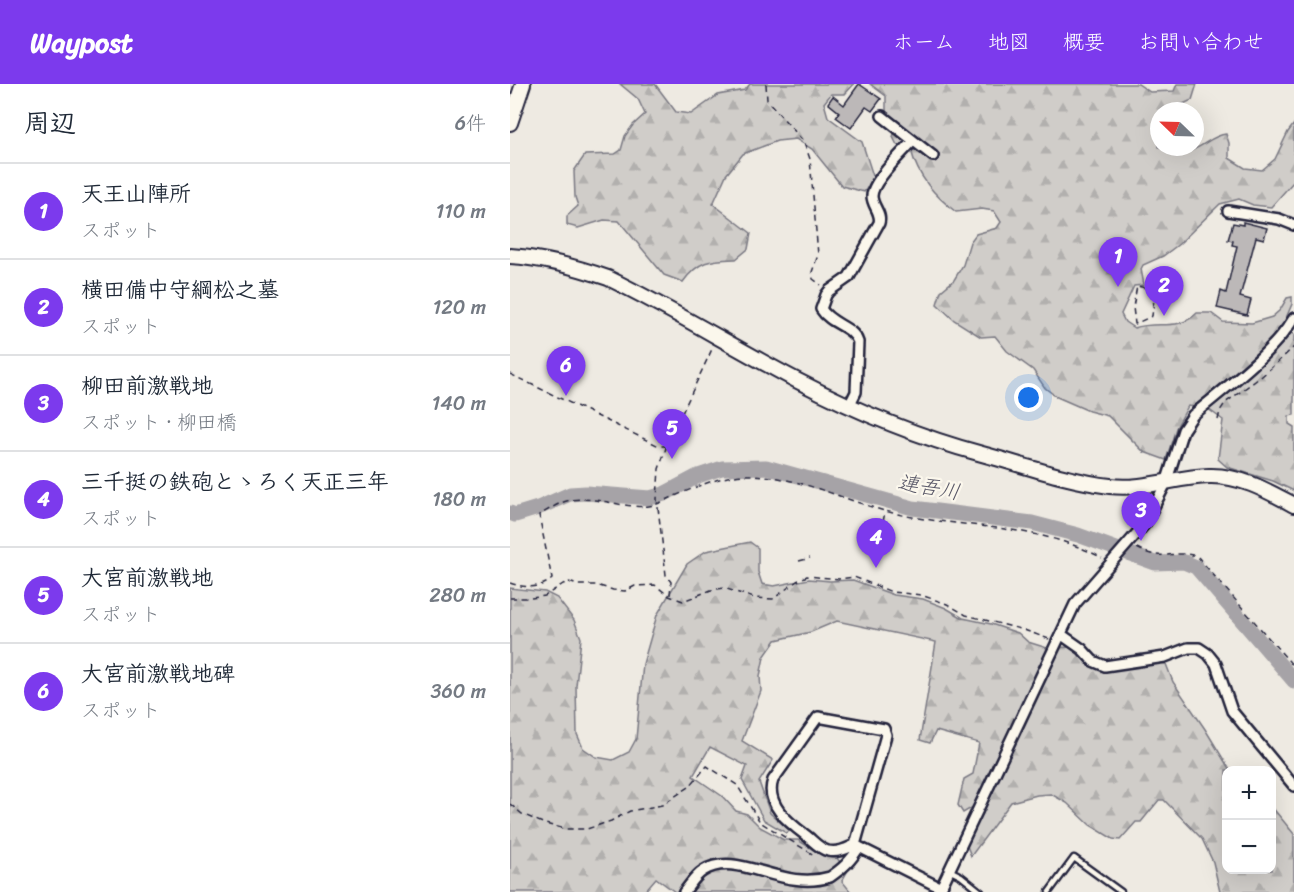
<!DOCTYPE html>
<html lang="ja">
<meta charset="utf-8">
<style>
:root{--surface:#fff;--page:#f2f2f3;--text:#1f2937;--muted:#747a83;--line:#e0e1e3;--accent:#7c3aed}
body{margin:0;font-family:Sriracha,"Klee One",sans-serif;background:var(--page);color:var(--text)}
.controls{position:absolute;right:18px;bottom:18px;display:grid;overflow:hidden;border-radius:12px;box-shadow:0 6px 24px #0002}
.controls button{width:54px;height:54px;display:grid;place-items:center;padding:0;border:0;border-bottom:2px solid var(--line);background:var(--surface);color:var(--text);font:30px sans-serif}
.compass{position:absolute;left:640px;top:18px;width:54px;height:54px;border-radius:50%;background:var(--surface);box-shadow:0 6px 24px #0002;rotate:293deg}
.you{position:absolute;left:519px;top:314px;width:21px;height:21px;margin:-15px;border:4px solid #fff;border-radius:50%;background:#1a73e8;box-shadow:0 0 0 9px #1a73e833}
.badge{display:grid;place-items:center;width:39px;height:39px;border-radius:50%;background:var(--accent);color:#fff;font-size:20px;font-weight:700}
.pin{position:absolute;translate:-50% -50px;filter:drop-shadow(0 2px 3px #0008)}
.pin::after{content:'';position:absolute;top:32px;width:21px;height:18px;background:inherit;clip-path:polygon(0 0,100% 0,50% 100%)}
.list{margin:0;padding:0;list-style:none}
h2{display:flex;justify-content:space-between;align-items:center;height:78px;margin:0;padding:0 24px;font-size:26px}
h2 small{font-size:20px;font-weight:400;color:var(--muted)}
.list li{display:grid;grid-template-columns:39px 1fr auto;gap:18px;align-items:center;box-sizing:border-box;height:96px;padding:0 24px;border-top:2px solid var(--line)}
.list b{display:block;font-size:22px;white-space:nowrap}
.list p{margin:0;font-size:20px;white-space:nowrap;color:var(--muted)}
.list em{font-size:20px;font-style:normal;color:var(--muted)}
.map{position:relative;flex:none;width:784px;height:808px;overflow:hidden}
header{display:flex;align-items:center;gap:36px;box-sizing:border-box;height:84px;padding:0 30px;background:var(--accent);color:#fff}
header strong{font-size:28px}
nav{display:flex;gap:33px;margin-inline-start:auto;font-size:21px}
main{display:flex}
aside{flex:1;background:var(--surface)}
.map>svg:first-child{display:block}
</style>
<header>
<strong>Waypost</strong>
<nav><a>ホーム</a><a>地図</a><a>概要</a><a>お問い合わせ</a></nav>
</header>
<main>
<aside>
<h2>周辺<small>6件</small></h2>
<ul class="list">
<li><span class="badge">1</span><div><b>天王山陣所</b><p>スポット</p></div><em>110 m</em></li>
<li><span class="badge">2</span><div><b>横田備中守綱松之墓</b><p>スポット</p></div><em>120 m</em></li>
<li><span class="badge">3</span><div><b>柳田前激戦地</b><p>スポット · 柳田橋</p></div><em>140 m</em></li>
<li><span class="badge">4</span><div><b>三千挺の鉄砲とゝろく天正三年</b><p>スポット</p></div><em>180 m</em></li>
<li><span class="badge">5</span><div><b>大宮前激戦地</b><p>スポット</p></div><em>280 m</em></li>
<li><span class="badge">6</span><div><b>大宮前激戦地碑</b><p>スポット</p></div><em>360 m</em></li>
</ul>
</aside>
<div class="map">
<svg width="784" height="808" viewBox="0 0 784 808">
<defs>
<pattern id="forest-firs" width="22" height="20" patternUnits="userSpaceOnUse" patternTransform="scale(1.5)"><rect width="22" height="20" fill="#d0cdc9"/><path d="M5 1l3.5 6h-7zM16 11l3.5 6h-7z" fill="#b2b0ae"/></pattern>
</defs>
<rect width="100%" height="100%" fill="#eeeae2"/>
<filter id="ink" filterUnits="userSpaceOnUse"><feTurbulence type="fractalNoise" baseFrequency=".0167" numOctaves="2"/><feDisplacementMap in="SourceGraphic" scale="12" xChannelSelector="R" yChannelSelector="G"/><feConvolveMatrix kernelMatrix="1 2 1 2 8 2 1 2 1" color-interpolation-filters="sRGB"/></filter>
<g filter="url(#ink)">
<!-- forest -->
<path fill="url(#forest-firs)" stroke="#797882" stroke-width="1.5" d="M110,0h35l21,28 15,2 27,-19 27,-5 5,-6h104l-9,10h-14l-7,9 4,14 34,25 12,37 -10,13 -22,-6 -30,-37 -16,-10 -19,2 -34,13 -17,21 -13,29 38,29 -3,16 -12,10c-26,1 -37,1 -53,23l-19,-7 -45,-54 -15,-1 -26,8 -11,-3v-9l11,-10 -3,-9 -1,-26 11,-16 30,-1 6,-4 4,-14 8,-11 12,-11 -7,-15z
M360,0h268l12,8 24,-1 3,-7h20l-5,16 -24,11h-9v7l-3,8 3,9v12c11,0 22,7 33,3 12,-4 21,-15 34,-16l3,9v15l16,10 17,2 13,-11 13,-27 6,-8v57l-23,26 -18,-2 -14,-6 -19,5 -41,40 -16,12 -20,9 -2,4 3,16 -10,1 -13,28 4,8 9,6c24,-8 44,4 63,-15h14l12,9 29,1 20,-6 8,-7 7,-12 5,-1v7l-9,21 11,10v80l-5,1v8l5,3v64l-21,-10 -46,-14 -9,-8 5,-39 -15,-11 -20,-3 -12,22 -10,32 -22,-8 -36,-36 -19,-5 -32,-14 -12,-9 -12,-18 -26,-19 -12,-15 -14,1 -27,-17 -17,-16 4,-13 13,-11 9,-15 7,-23 6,-8 21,-6 4,-6 -7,-11 -12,-2 -26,3c-22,-17 -38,-35 -45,-62l-14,-5 -4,-8 4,-13 -11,-12v-16z
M240,458l8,6v24l4,12 12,2 35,-7 21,2 23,-1 41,15 29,4 23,9 17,10 28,6 27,9 10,9 19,6 22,-1 23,16 58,-1 16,2 7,18 32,47 25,41h-4v100h46v-63l22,27v58h-74l-7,-30 -11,-23 -38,-39h-5l-18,22h-5l-16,18 -7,-1 -23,-14 -23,-22 -16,-9 -14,1 -26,7 -40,54 -4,-10 14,-32 -8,-7 -10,6 -5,-8 6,-26 9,-5 6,-31 -43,-12 -6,12 -10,-3 16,-98 -99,-21 -26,11 -35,8 -12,17 -4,19 1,15 -19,50 31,19 -14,22 11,31 20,18 -4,2 -22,-13 -22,-40 5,-14 -37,-19 -17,29 29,20 14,15 11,3 13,13 24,13h14l25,16 14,2 10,14 -5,9 9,11h-176l-19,-14 -12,14h-134v-304l35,4 12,6 17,22 7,18 -5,48 1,48 6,14 13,9 17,3 16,-8 7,-13 7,-75 14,-49 30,-51 19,-13z"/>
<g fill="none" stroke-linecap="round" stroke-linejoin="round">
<!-- river -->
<path stroke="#a6a3a7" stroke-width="15" d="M0,429l5,2 23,-7 32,-14 16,-1 64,5 14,-4 34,-18 24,-8 44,-1 147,41 119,15 46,12 77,28 29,-1 12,5 98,114"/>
</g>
<!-- building -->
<path fill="#bcb8b8" stroke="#22223b" stroke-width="1.5" d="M349,0l22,15 -9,12 -6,-4 -15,21 -15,-11 3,-5 -11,-9 5,-7 11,9z
M733,138l24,6 -3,11 -8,-2 -16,60 11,3 -4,15 -30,-7 4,-17 5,2 11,-47 -5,-1 1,-4 -5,-1 5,-17 10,2z"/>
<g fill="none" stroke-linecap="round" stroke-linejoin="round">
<!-- lane casing -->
<g stroke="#22223b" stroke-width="9">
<path id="lane" d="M439,786l12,6 20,16
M539,808l25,-34 47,34"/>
</g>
<!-- street casing -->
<g stroke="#22223b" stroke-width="14">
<path id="street" d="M372,32l51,40
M718,127l51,8 15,6
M340,320l6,-12 2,-50c-5,-16 -27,-17 -37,-33l5,-14 3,-4 20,-14 30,-54c3,-10 -7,-17 -7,-27 0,-15 31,-44 41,-55
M552,551l20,14 11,12 12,5 60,-9 23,-9h11l9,6 8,10 16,47 62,75
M345,761c-9,4 -17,8 -27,6 -8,-2 -14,-9 -20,-14 -17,-13 -44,-32 -35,-57l45,-63 66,12 2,6 -31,110 86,43
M174,808c6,-7 11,-16 19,-21 35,-22 78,21 127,6 13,-9 21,-16 29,-30
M429,808l136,-288 70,-80 21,-41 17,-53 10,-15c32,-27 80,-62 101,-97"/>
</g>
<!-- secondary casing -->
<g stroke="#22223b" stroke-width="18">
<path id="secondary" d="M0,39l13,-39
M0,172c34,2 66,11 98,22 64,31 125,69 188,102 58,30 122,57 186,74 41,11 86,27 128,32 34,4 66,-9 99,-10 31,-1 59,15 85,29"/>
</g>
<!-- path -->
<path stroke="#22223b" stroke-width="1.5" stroke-dasharray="6 4.5" stroke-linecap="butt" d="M256,0l1,16 37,42 6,17 8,96 -6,17 1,7 8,6
M645,206l-18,-4 -4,21 2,17 17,-8 3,-26 13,-9
M0,290l149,72h8
M708,336l2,-9 5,-8 37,-27 32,-29
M627,464c26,15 35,1 60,8l97,111
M367,468l8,-40
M289,477l11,-3
M0,499c14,5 30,6 42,-4l-13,-64c10,-5 21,-14 33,-15 26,-4 52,9 77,6 9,-1 18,-7 26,-10 26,-11 49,-22 78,-21 45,2 89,24 132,36 72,19 149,10 217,47
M160,511l1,-13 -5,-7 -9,-76 2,-30 8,-24 46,-98
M0,514h21l14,-2 18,-12 6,-2 8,3h19l17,5 12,1 10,-5 20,-1 14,11 14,5 28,-11 13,-2 30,10 19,1 24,-18 10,-5 32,3 15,-2 38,15 29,3 26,9 19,11 58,15 25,9
M0,720l12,10 23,10 21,5h21l24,-8 19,-10 32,-6 27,-18 18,-21 30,19 23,37 54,33"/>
<!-- lane -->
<use href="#lane" stroke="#fbf7ec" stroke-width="4.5"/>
<!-- street -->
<use href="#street" stroke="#fbf7ec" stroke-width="9"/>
<!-- secondary -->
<use href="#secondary" stroke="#fbf7ec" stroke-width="14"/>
</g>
</g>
<g text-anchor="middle" stroke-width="4.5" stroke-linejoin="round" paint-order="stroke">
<!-- water labels -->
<g font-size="21" font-style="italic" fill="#575666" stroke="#fbf7ec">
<text transform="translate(419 403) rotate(10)" y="7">連吾川</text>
</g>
</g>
</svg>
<div class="controls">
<button>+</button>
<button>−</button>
</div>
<svg class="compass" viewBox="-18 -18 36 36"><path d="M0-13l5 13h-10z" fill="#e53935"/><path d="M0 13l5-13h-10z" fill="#747a83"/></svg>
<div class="you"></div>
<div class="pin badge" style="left:608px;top:203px">1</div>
<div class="pin badge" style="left:654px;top:232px">2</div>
<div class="pin badge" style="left:631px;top:457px">3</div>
<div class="pin badge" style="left:366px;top:484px">4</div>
<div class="pin badge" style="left:162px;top:375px">5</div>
<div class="pin badge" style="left:56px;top:312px">6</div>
</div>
</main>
